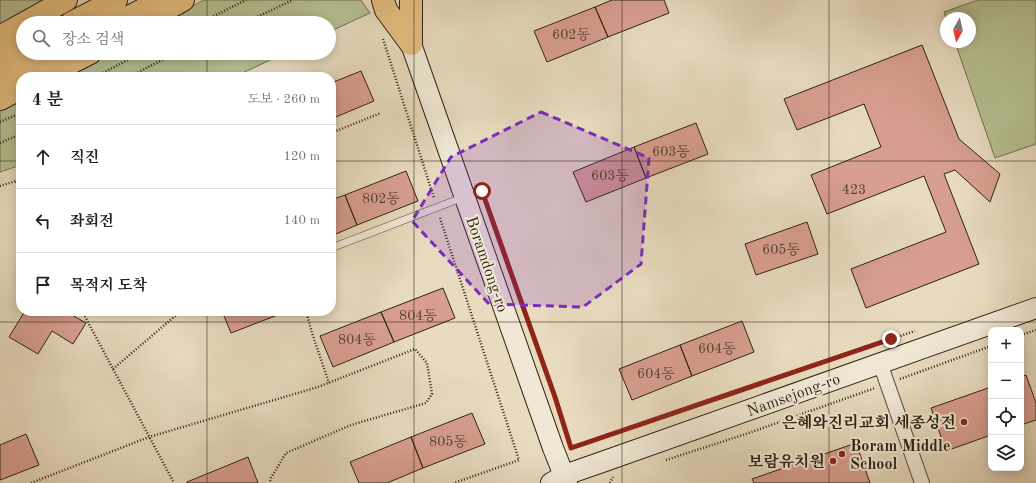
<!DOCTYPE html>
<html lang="ko">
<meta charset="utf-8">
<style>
:root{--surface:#fff;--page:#f2f2f2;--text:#222;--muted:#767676;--line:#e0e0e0}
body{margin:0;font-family:"Old Standard TT","Noto Serif KR",serif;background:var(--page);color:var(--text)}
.controls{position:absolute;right:12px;bottom:12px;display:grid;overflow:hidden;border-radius:8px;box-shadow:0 2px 10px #0003}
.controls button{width:36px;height:36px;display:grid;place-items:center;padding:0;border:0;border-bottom:1px solid var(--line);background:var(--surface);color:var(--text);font:20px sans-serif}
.compass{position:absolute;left:940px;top:12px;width:36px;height:36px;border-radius:50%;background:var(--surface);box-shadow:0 2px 10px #0003;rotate:188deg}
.stop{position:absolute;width:12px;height:12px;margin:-9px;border:3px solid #8f2418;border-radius:50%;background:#fff}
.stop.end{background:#8f2418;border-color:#fff;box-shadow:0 1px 4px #0008}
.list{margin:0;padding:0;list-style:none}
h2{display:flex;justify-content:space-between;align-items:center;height:52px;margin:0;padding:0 16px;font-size:17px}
h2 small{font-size:13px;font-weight:400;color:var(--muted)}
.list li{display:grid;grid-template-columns:26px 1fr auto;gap:12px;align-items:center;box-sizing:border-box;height:64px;padding:0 16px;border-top:1px solid var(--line)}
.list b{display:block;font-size:15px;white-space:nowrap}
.list em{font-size:13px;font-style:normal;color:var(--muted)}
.icon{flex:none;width:22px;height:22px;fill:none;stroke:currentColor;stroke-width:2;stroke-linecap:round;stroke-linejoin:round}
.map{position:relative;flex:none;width:1036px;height:483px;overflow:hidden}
.search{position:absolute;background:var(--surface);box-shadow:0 2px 10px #0003;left:16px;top:16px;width:320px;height:44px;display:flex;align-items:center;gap:10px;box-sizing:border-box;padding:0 14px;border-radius:22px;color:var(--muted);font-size:15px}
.panel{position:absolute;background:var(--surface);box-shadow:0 2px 10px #0003;left:16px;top:72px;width:320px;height:244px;border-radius:16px}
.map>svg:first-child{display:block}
</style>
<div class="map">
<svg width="1036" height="483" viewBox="0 0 1036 483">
<rect width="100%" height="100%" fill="#e8dbbf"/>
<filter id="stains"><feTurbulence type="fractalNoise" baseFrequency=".005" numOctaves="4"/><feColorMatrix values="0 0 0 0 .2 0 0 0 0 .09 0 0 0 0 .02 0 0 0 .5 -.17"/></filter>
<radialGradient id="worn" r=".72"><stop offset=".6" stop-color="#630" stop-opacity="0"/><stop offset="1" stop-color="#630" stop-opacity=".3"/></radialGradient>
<!-- green -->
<path fill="#b6c092" stroke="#727254" d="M0,0h53l-53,30z
M204,0h157l9,13 -41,19v-9h-168z
M978,0h58v144l-41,14 -40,-116h15v-24h-24l-2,-6z
M105,53h180l-51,24h-171z
M21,98v67l-21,7v-64z"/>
<!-- building -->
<path fill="#d89f90" stroke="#2e2315" d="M612,0h52l5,13 -61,24 -13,-30z
M595,7l13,30 -61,25 -13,-31z
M922,45l37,94 41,35 -10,28 -35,-32 -11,4 35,90 -113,44 -15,-39 95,-37 -22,-56 -97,38 -16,-39 70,-28 -17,-43 -67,26 -13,-31z
M361,71l13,30 -43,18v-36z
M696,123l12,31 -62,24 -12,-31z
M634,147l12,31 -60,24 -13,-30z
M406,171l12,30 -61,24 -12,-30z
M345,195l12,30 -26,11v-36z
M807,222l11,32 -62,21 -11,-31z
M443,288l12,30 -61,24 -13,-30z
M25,311h40l21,12 -13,21 -21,-13 -14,23 -29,-17z
M222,311h66l-57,22z
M381,312l13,30 -61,25 -13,-31z
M742,321l12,31 -62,24 -12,-31z
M680,345l12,31 -60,24 -13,-31z
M1026,375l10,28v17l-15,5v-48z
M991,387v48l-45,16 -15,-43z
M472,413l13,31 -62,24 -12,-31z
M26,434l13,31 -39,15v-35z
M411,437l12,31 -36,15h-28l-9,-21z
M856,443l14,40h-116l-2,-4z
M248,457l10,26h-71v-1z"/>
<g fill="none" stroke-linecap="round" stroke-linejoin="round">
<!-- lane casing -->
<g stroke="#5c5140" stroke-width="8">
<path id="lane" d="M331,248l133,-51"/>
</g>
<!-- street casing -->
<g stroke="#5c5140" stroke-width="16">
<path id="street" d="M880,363l42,120"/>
</g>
<!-- secondary casing -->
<g stroke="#2e2315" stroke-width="22">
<path id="secondary" d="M411,44l142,404 14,35
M551,483l14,-8 40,-14 431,-153"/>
</g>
<!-- highway casing -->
<g stroke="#2e2315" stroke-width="24">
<path id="highway" d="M383,0l3,10 25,34
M411,0v44
M151,18l32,-18
M25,23l41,-23
M71,23l45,-23
M117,23l45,-23
M0,37l23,-13
M0,59l23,-12
M43,77l47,-24
M0,82l57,-29
M0,99l21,-11"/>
</g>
<!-- path -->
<path stroke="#2e2315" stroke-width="2.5" stroke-dasharray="1 2" stroke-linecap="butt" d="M200,23l46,-23
M244,23l49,-23
M383,39l51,159
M95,77l46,-24
M130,77l18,-10 29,-14
M0,122l21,-9
M331,133l50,-20
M0,143l21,-9
M21,179l-5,2 5,10
M0,186l16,-5
M440,218l79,242 -65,23
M82,311l92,172
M306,311l6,22 17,50
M1021,335l15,-5
M113,369l68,-58
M900,379l91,-33
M571,448l344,-117
M666,460l80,-26 129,-46
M31,483l118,-46 169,-50 97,-38 12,14 5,31 -6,9 -75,22 -65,28 -15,25 -1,5
M610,483l3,-6"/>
<!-- lane -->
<use href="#lane" stroke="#f0e8d5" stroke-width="7"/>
<!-- street -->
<use href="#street" stroke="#f0e8d5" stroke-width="14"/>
<!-- secondary -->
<use href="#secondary" stroke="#f0e8d5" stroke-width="20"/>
<!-- highway -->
<use href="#highway" stroke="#e4be80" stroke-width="22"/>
</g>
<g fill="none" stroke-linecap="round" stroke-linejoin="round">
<!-- route -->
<path stroke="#8f2418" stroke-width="5" d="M482,191l73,206 16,51 320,-109"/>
</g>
<!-- marked area -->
<path fill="#7b2cbf" fill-opacity="0.2" stroke="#7b2cbf" stroke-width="3" stroke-dasharray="8 5" stroke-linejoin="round" d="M541,112l108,46 -8,106 -58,43 -94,-3 -77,-83 39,-64z"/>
<!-- grid -->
<path fill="none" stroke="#2e2315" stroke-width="1" stroke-opacity="0.55" d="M207,0v23M414,0v483M622,0v483M829,0v483M207,53v24M0,161h21M331,161h705M207,311v172M0,322h1036"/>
<!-- markers -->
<g fill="#8f2418" stroke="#f0e8d5" stroke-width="1.5">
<circle cx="964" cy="422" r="4"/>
<circle cx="842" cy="454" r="4"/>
<circle cx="833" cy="461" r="4"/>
</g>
<g text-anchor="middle" stroke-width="4" stroke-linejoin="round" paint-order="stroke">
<!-- number labels -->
<g font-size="14" fill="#584234">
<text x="571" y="39">602동</text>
<text x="671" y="156">603동</text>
<text x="610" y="180">603동</text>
<text x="854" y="194">423</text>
<text x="381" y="203">802동</text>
<text x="781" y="254">605동</text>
<text x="418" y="320">804동</text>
<text x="357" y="344">804동</text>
<text x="717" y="353">604동</text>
<text x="656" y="378">604동</text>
<text x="448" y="446">805동</text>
</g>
<!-- street labels -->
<g font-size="16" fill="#2e2315" stroke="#f0e8d5">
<text transform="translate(488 264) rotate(71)" y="6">Boramdong-ro</text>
<text transform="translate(793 394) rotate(-20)" y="6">Namsejong-ro</text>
</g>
<!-- poi labels -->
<g font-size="16" font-weight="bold" fill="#2e2315" stroke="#f0e8d5" text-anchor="end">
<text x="956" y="428">은혜와진리교회 세종성전</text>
<text x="850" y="451" text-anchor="start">Boram Middle<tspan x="850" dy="18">School</tspan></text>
<text x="825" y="467">보람유치원</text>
</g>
</g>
<rect width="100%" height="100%" filter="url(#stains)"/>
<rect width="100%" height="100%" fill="url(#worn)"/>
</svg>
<div class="controls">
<button>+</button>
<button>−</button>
<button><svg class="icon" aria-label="locate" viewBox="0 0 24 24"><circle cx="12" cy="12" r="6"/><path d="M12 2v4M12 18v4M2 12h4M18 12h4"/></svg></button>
<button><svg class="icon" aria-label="layers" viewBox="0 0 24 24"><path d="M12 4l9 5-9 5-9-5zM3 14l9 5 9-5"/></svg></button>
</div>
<svg class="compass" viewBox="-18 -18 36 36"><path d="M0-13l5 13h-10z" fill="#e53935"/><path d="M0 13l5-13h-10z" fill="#767676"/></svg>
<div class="stop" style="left:482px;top:191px"></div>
<div class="stop end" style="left:891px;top:339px"></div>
<div class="search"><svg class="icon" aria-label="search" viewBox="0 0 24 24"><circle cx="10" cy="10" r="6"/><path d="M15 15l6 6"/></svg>장소 검색</div>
<section class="panel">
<h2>4 분<small>도보 · 260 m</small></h2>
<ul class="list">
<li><svg class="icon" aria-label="ahead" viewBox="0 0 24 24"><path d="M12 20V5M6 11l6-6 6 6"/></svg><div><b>직진</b></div><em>120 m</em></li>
<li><svg class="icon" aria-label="left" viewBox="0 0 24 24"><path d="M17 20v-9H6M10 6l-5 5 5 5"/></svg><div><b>좌회전</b></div><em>140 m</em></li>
<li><svg class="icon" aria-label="arrive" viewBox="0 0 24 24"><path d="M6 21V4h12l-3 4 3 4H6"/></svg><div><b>목적지 도착</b></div></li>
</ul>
</section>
</div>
